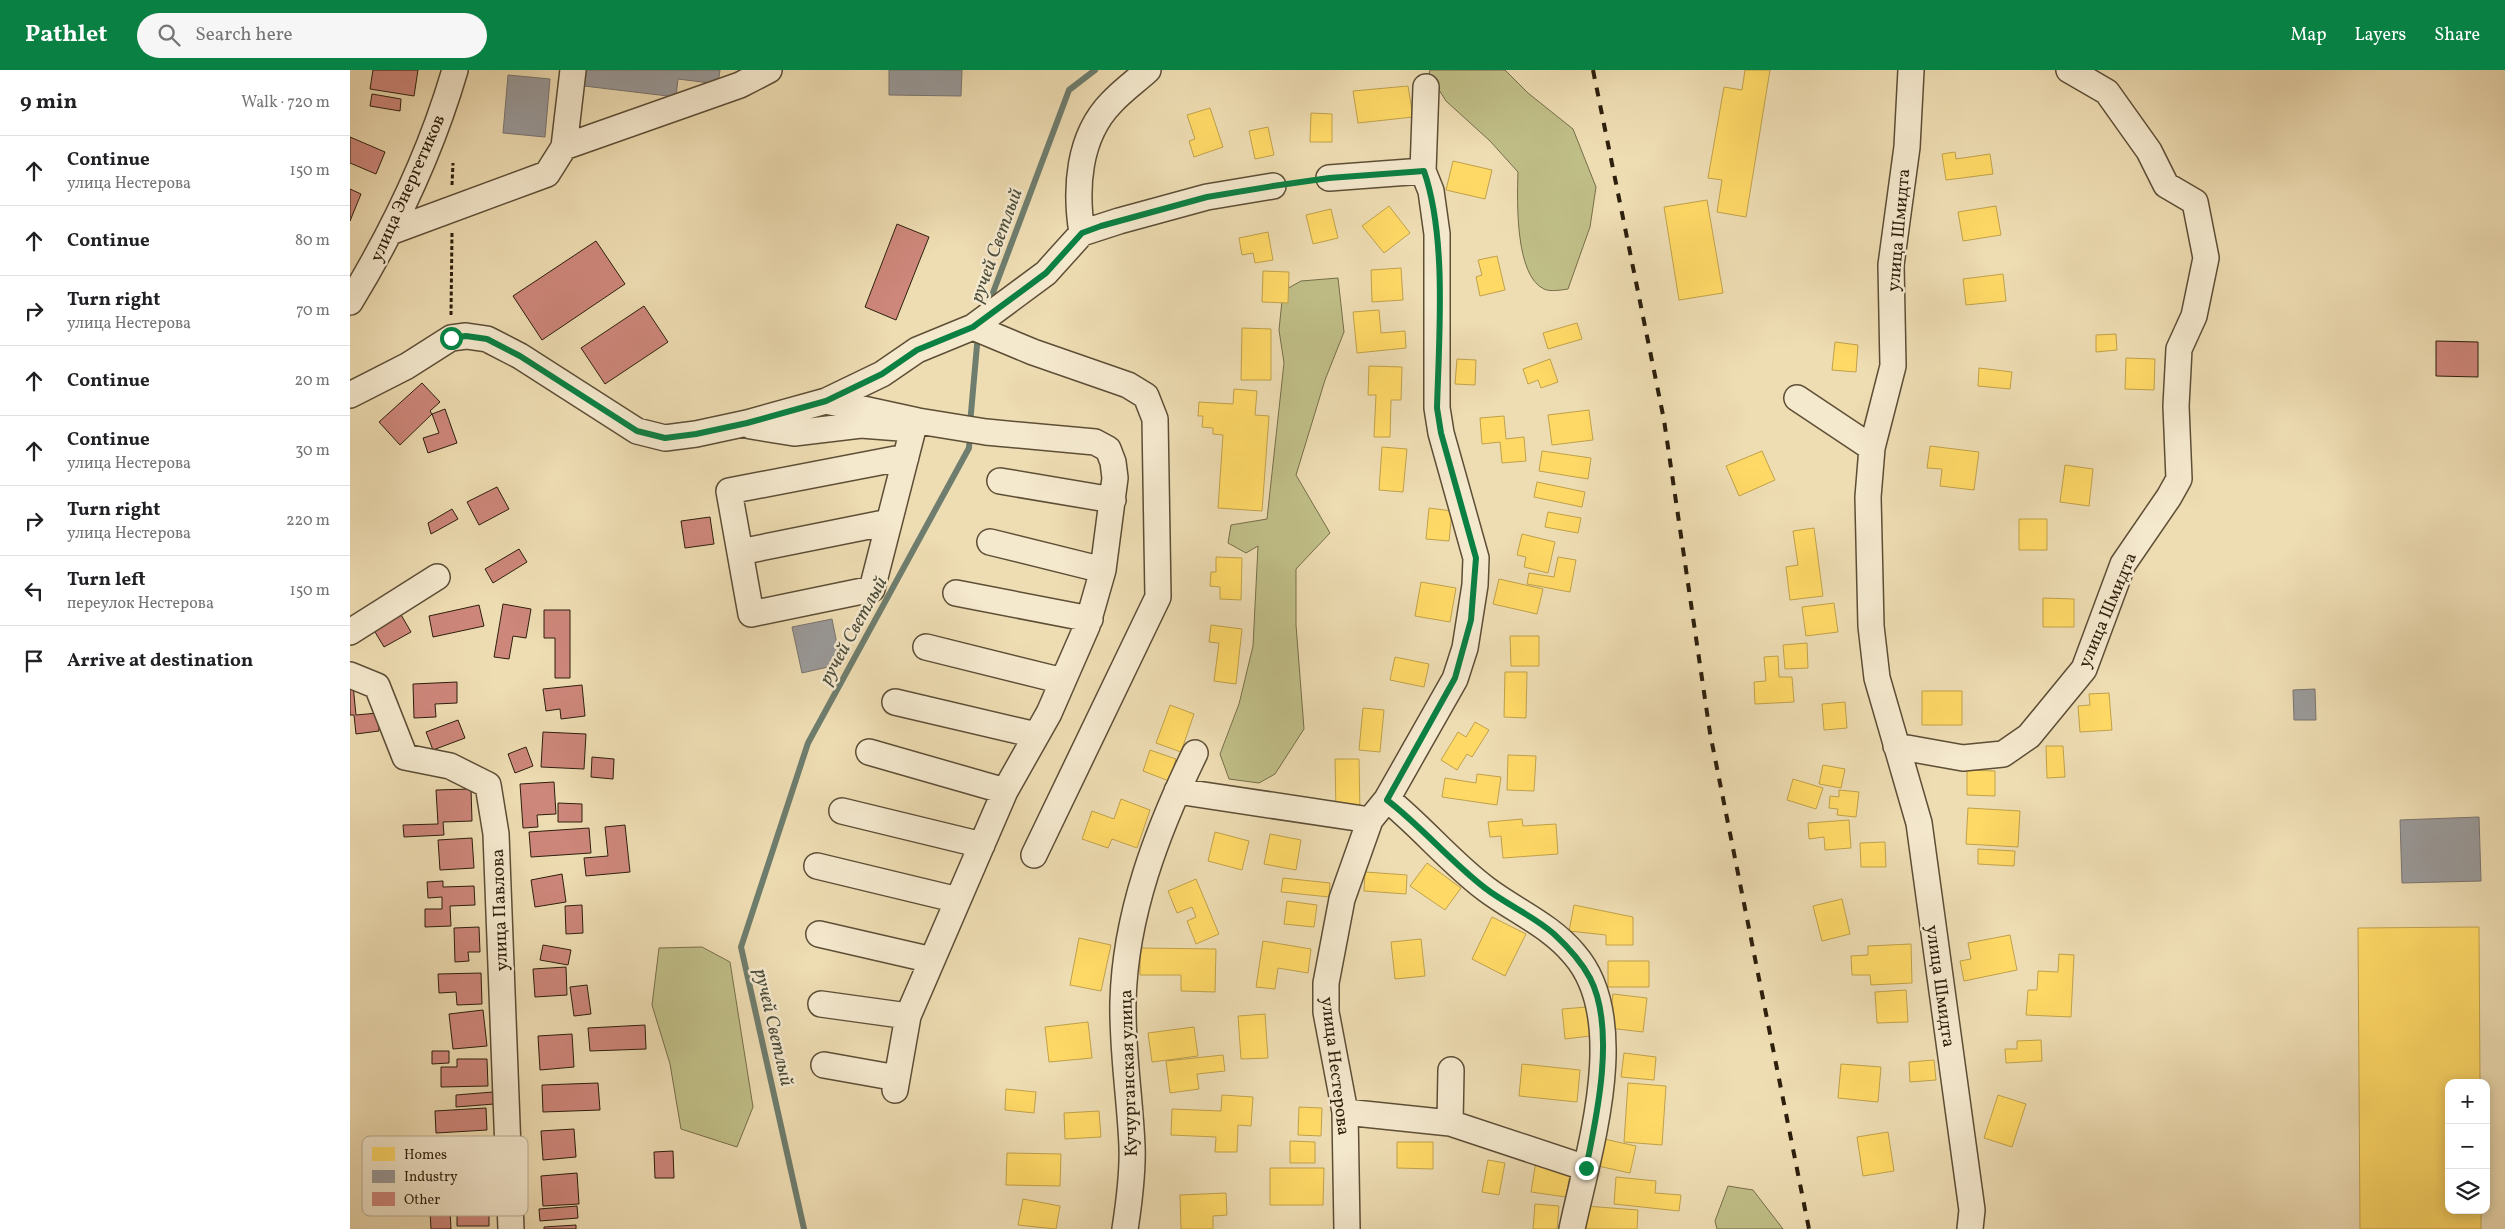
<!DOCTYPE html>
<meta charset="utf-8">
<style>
:root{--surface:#fff;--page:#f6f6f6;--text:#202124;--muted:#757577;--line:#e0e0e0;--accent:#0b8043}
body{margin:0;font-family:Vollkorn,serif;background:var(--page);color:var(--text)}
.controls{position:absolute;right:15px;bottom:15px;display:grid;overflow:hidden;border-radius:10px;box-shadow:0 2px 12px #0003}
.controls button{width:45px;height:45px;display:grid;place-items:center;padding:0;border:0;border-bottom:1px solid var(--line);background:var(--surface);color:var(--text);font:25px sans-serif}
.stop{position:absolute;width:15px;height:15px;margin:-11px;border:4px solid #0b8043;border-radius:50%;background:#fff}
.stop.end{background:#0b8043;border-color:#fff;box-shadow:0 1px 5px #0008}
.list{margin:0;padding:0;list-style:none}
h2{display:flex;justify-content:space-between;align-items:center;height:65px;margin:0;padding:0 20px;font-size:21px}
h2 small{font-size:16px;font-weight:400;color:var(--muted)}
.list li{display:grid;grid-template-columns:32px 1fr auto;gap:15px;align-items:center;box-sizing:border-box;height:70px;padding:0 20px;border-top:1px solid var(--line)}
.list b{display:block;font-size:19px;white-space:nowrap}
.list p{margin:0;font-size:16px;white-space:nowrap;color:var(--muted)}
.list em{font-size:16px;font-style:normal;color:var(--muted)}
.icon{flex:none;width:28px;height:28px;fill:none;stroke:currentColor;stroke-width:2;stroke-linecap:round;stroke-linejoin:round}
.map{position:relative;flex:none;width:2155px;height:1159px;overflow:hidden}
header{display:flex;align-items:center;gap:30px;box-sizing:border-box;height:70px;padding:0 25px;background:var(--accent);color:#fff}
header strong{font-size:24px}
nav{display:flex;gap:28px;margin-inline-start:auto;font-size:18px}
.search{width:350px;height:45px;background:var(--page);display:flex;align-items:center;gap:12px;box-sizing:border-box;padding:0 18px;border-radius:28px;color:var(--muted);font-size:19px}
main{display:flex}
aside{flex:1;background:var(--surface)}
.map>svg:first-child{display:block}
</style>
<header>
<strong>Pathlet</strong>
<div class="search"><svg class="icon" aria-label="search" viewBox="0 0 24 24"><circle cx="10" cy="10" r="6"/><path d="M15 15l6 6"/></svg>Search here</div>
<nav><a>Map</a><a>Layers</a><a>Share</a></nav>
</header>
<main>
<aside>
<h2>9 min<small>Walk · 720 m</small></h2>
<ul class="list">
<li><svg class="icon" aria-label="ahead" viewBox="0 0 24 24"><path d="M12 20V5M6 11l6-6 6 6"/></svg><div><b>Continue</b><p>улица Нестерова</p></div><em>150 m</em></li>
<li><svg class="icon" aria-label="ahead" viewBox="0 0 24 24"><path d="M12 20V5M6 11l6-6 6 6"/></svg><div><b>Continue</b></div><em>80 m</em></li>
<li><svg class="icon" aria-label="right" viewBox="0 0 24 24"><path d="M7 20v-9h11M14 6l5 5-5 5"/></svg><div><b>Turn right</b><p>улица Нестерова</p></div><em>70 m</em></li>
<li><svg class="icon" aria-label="ahead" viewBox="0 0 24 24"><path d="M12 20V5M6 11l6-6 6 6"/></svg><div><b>Continue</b></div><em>20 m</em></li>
<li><svg class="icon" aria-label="ahead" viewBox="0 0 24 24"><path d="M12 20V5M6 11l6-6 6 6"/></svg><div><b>Continue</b><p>улица Нестерова</p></div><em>30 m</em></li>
<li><svg class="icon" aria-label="right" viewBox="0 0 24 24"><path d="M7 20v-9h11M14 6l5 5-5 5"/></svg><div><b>Turn right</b><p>улица Нестерова</p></div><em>220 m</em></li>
<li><svg class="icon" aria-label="left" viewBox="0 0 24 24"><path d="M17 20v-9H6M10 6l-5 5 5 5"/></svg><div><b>Turn left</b><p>переулок Нестерова</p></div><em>150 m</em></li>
<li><svg class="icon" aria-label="arrive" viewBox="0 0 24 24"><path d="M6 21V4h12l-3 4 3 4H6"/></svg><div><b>Arrive at destination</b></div></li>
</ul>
</aside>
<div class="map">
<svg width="2155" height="1159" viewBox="0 0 2155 1159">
<rect width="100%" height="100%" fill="#eedcb2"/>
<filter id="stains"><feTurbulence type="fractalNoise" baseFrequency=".004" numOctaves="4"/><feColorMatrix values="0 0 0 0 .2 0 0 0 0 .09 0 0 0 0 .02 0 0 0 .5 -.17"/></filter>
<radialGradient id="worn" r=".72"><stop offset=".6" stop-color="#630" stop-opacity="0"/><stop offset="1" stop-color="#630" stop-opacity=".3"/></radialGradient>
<!-- green -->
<path fill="#c0be87" stroke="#766e4a" d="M1080,0h75l23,23 45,36 23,58 -6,40 -22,62c-7,1 -18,3 -24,0 -29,-13 -27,-89 -26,-117l-28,-31 -44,-40 -17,-27z
M988,208l6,54 -19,48 -29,95 34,58 -34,36v56l8,104 -29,45 -16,9 -30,-4 -9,-25 19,-50 14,-58 5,-100 -12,7 -18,-10 3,-18 36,-6 17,-156 -5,-33 4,-39 18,-10z
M352,877l28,15 23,145 -16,40 -56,-18 -11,-65 -18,-59 7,-57z
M1378,1116l25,4 30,39h-66l-2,-8z"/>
<!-- homes -->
<path fill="#ffd966" stroke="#c0a14b" d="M1395,0h25l-24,147 -29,-5 5,-32 -14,-2 16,-91 18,3z
M1058,16l5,31 -55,6 -5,-32z
M860,38l13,39 -29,10 -5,-16 6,-2 -8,-24z
M961,43l21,1v28h-22z
M918,57l6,28 -19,4 -6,-28z
M1605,82l1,7 34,-5 3,20 -47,6 -4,-26z
M1103,91l39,9 -7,29 -39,-9z
M1357,130l16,93 -44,7 -15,-93z
M1039,136l21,27 -26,20 -22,-27z
M1646,136l5,29 -38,6 -5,-29z
M981,139l7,29 -25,6 -7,-29z
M918,162l5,28 -18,3 -2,-10 -11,2 -3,-17z
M1147,186l8,34 -25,6 -4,-19 6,-2 -4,-15z
M1051,198l2,32 -31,2 -1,-32z
M913,201l26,1 -1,31 -26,-1z
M1653,204l3,27 -40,4 -3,-26z
M1029,240l2,23 24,-2 1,17 -49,5 -4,-41z
M1227,253l5,16 -34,10 -5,-16z
M892,258l29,1v51h-30z
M1766,264l1,16 -21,2v-17z
M1485,272l23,3 -2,27 -24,-2z
M1776,288l29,1 -1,31 -29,-1z
M1107,289l19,1 -1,25 -20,-1z
M1200,289l8,23 -17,6 -3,-8 -10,4 -5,-15z
M1019,296l33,1 -1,33h-10l-1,37h-16l2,-42h-8z
M1629,298l33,4 -2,17 -32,-3z
M884,319l23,2 -2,24 14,1 -7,95 -44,-3 5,-73 -10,-1v-6l-11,-1 1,-11h-5l1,-14 34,2z
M1239,340l4,30 -41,5 -4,-30z
M1154,346l2,23 18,-2 2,24 -24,2 -2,-21 -18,2 -2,-26z
M1580,376l49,6 -5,38 -34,-4 2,-17 -15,-1z
M1032,377l25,2 -4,43 -24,-2z
M1192,381l49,7 -3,21 -49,-8z
M1412,381l13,29 -36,16 -13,-30z
M1715,395l28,4 -4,37 -29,-4z
M1187,412l48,10 -3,15 -48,-10z
M1079,438l23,3 -3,30 -23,-2z
M1198,442l33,6 -3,15 -33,-6z
M1669,449h28v31h-28z
M1464,458l9,68 -33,4 -4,-33 12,-2 -5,-34z
M1172,464l33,8 -7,31 -24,-6 2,-10 -9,-2z
M866,487l26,1 -1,42 -21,-1v-12l-10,-1 1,-14h5z
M1208,487l18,3 -6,32 -43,-8 2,-11 25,4z
M1149,509l44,10 -6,25 -44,-10z
M1071,512l35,6 -6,34 -35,-6z
M1693,528l31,1v28h-31z
M1484,533l4,29 -32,4 -4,-29z
M861,555l31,4 -6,55 -22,-3 5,-38 -10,-1z
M1160,566h29v30h-28z
M1457,573l1,25 -23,1 -2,-24z
M1428,586l1,21h13l2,25 -39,2 -1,-22 12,-1 -2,-24z
M1045,587l34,7 -5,23 -34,-7z
M1155,602h22l-1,46 -22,-1z
M1572,621h40v34h-40z
M1759,623l3,37 -32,2 -2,-26 12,-1 -1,-11z
M1495,632l2,26 -23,2 -2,-26z
M820,635l24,9 -13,38 -25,-9z
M1013,638l21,2 -4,42 -21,-2z
M1125,652l14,8 -17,27 -5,-3 -10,16 -16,-10 17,-28 8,5z
M1696,676h17l2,31 -18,1z
M800,680l26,9 -7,22 -26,-10z
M1158,685l28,1 -2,35 -27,-1z
M985,689h24l1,52 -24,1z
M1473,695l22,4 -4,19 -22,-4z
M1617,700l28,1v25l-28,-1z
M1127,704l24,3 -4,28 -55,-8 3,-19 31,5z
M1443,709l30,9 -7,21 -29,-9z
M1489,720l20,2 -3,25 -19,-2 1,-6 -9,-1 1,-12 9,1z
M771,729l29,11 -13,38 -25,-9 -4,9 -26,-9 10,-28 22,8z
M1618,738l52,3 -2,36 -52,-3z
M1172,749l1,7 33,-2 2,30 -55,4 -2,-22 -11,1 -2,-15z
M1499,750l2,28 -26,2 -1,-13 -15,2 -1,-16z
M865,762l34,9 -7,29 -34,-9z
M920,764l31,6 -5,30 -32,-6z
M1535,772l1,25h-25l-1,-24z
M1628,779l37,2 -1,15 -36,-2z
M1077,793l34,25 -16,22 -35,-24z
M1015,802l42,3 -1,19 -42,-3z
M933,808l47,5 -1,14 -48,-5z
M846,809l23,55 -23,10 -9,-23 9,-4 -4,-10 -15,6 -9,-22z
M1492,829l8,35 -28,7 -9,-35z
M937,831l30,4 -3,22 -30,-3z
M1224,835l59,12v28h-27v-10l-37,-4z
M1142,847l34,17 -21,42 -33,-17z
M2129,857l1,156h-31v127h32v19h-121l-2,-301z
M1660,865l7,35 -53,11 -4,-20 11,-2 -3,-16z
M729,868l32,7 -10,46 -31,-6z
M1071,869l4,37 -30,3 -4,-37z
M913,871l48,8 -3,24 -30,-5 -3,21 -19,-2z
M1561,874l1,39 -41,2 -1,-10h-18l-1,-19 17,-1v-9z
M790,878l76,1 -1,43 -34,-1v-16h-41z
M1709,884l15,1 -3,62 -45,-2 2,-25h9l1,-19 20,1z
M1258,891h41v26h-41z
M1556,920l2,32 -31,1 -2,-31z
M1263,924l34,4 -4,34 -34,-4z
M1237,937l3,29 -25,3 -3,-30z
M915,944l3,44 -27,1 -3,-43z
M738,952l4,36 -43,4 -4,-35z
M844,957l4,29 -46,6 -4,-29z
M1691,970l1,21 -36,2 -1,-14h12v-8z
M1274,983l32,4 -2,23 -33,-3z
M873,985l2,16 -28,3 2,15 -29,4 -4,-32z
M1584,990l2,20 -26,2 -1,-20z
M1172,994l58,6 -3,32 -58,-6z
M1491,994l40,3 -3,35 -40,-4z
M1278,1013l38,3 -4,59 -38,-3z
M656,1019l30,3 -2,21 -29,-3z
M872,1025l31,2 -2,29 -13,-1 -1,27h-22l1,-15 -45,-2 1,-26 49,2z
M1648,1025l28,9 -14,43 -28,-9z
M949,1037l23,1 -1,28 -23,-1z
M749,1041l2,26 -36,2 -1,-26z
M1538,1062l6,39 -31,5 -6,-39z
M1254,1069l32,7 -6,27 -32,-7z
M940,1071l25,1v21h-25z
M1047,1072h36v27l-36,-1z
M657,1083l54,1 -1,32 -54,-1z
M1138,1090l17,3 -6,32 -17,-3z
M1186,1091l35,7 -5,29 -35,-5z
M920,1098h54l-1,37h-53z
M1266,1107l40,4 -1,12 26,2 -2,16 -65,-7z
M876,1123l1,22 -14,1v13h-32l-1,-34z
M673,1129l37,7 -4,23 -38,-4z
M1185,1134l24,2 -2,23h-24z
M1235,1136l53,4 -1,19h-54z"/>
<!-- industry -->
<path fill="#999" stroke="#79746f" d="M236,0h134l-2,14 -40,-5 -2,18 -92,-11z
M539,0h73l-1,26 -72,-1z
M158,5l42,4 -5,58 -42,-4z
M482,549l9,45 -39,9 -10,-46z
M1965,619l1,31h-22l-1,-30z
M2129,747l2,64 -79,2 -2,-63z"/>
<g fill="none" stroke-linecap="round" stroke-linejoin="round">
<!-- stream -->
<path stroke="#6e7d6e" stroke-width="6" d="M638,236l81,-216 26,-20
M620,354l8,-90
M454,1159l-63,-282 67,-204 161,-295 1,-14"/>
</g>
<!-- building -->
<path fill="#ce877b" stroke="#2d1f0d" d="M23,0h45l-4,26 -44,-7z
M22,24l29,5 -1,12 -30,-5z
M0,67l35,15 -9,22 -26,-11z
M0,119l11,5 -11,27z
M547,154l32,13 -33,83 -31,-13z
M246,171l29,43 -83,56 -29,-44z
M294,236l24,36 -63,42 -24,-36z
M2086,271l42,1v35l-42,-1z
M72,313l18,19 -10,9 2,3 -32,31 -21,-23z
M95,339l12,34 -29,10 -5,-15 16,-5 -7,-19z
M147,417l12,22 -30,16 -12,-23z
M102,439l6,10 -27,15 -3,-11z
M360,447l4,27 -29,4 -4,-27z
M169,479l8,13 -34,21 -8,-14z
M153,534l28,5 -5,29 -13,-2 -4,23 -15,-2z
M129,535l5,21 -51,11 -4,-21z
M46,536l15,26 -27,15 -15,-25z
M194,540h26v68h-15v-40h-11z
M107,612v21l-22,1 1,13 -22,1 -1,-34z
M0,615h3l3,30 22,-2 1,18 -23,3 -2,-19h-4z
M232,615l3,31 -24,3 -1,-10 -14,2 -3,-22z
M108,650l7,18 -32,12 -7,-18z
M193,662l43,2 -2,35 -43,-2z
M176,677l7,19 -18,7 -7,-19z
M242,687l22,2 -1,20 -22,-2z
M204,712l2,32 -19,1 1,12 -15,1 -3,-44z
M121,719l1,32 -29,1 1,13 -40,2 -1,-12 35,-1 -2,-34z
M208,733l24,1v18h-24z
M275,755l5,47 -44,4 -2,-18 24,-2 -3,-29z
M239,758l2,25 -60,4 -2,-25z
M122,768l2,30 -34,2 -2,-30z
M212,804l4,28 -31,5 -4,-27z
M93,811v6l31,-1 1,19 -25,1 1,20 -26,1v-18h17v-12l-14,1 -1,-16z
M232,835l1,28 -17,1 -1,-28z
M129,857l1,25h-12l1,9 -14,1 -1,-34z
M193,875l28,5 -3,15 -28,-5z
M216,897l1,28 -32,2 -2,-28z
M131,903l1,31 -25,1 -1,-13 -17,1 -1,-19z
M237,915l4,29 -17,2 -4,-29z
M133,940l4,36 -34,3 -4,-35z
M295,955l1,24 -56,2 -2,-23z
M222,964l2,33 -34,3 -2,-34z
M82,981h17v12l-17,1z
M107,989h30l1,27 -47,1v-20h16z
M248,1013l2,27 -57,2 -1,-27z
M143,1022l1,12 -38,3v-12z
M136,1038l1,22 -51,3 -1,-22z
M224,1059l2,28 -33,3 -2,-29z
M323,1081l1,27h-19l-1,-26z
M227,1103l2,31 -36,2 -2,-30z
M99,1123l2,36h-20l-2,-35z
M107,1130h32v26h-32z
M227,1136l1,12 -38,3 -1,-12z
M226,1155v4h-32v-2z"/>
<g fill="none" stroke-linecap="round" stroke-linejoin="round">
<!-- minor casing -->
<g stroke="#5d4e36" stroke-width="28">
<path id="minor" d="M1561,0l-4,77 -16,118 2,101 -21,82 -4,49 3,129 6,52 42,145 53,387 -2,19
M214,77l176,-62 29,-15
M979,108l94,-7
M40,162l157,-58 17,-27 9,-77
M732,163c-7,-44 -4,-96 29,-130 11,-12 25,-22 37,-33
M0,232c44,-72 81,-150 105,-232
M623,257l60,25 95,33 18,11 9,23 3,178 -124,258
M0,325l57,-29 44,-28 15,-2 21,3 33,17 117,75 28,7 31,-4 51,-11 79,-22 56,-27 35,-24 56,-23 73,-54 36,-40 37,-12 88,-24 66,-11
M1447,328l75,50
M476,331l92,20 68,11 109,10 13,7 5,13 2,16 -12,92 -16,56 -38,87 -44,78 -97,225 -13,74
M401,356l43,7 67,-8 52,4 -41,160 -121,25 -22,-123 177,-34
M650,411l113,19
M640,472l113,28
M390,482l149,-30
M606,523l134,26
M0,562l87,-55
M576,577l137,34
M0,605l27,11 28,71 45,9 38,19 8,49 15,395
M545,632l141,33
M1546,676l67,12 40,-4 26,-18 55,-67 39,-105 46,-67 10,-18 -3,-73 3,-57 15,-33 12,-58 -11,-56 -29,-17 -17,-34 -42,-59 -38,-22
M519,682l136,39
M827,721l193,29
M1037,729c35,28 63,63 99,90 29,22 64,36 88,65 58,66 14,199 -2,275
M492,741l140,34
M467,796l141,34
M469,864l113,26
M471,934l87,12
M474,995l73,13
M995,1042l105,11 136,45
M1100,1053l1,-53
M775,1159c4,-26 8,-57 7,-83 -2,-48 -10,-96 -9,-144 2,-87 34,-171 72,-249
M997,1159l-2,-117 -19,-100v-29l16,-84 28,-79 17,-21 68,-120 10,-31 10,-63 1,-27 -35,-125 -4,-25v-174l-6,-43 -8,-20 3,-84"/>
</g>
<!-- path -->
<path stroke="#2d1f0d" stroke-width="3" stroke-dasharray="4 2.5" stroke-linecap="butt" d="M944,113l13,-2
M102,115l1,-22
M101,245l1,-84"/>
<!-- minor -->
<use href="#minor" stroke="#f4e8cd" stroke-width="25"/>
<!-- rail -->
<path stroke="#2d1f0d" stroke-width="4" stroke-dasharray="9 9" stroke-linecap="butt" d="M1243,0l71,350 46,313 99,496"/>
</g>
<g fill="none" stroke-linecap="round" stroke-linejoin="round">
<!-- route -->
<path stroke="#0b8043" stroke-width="6" d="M101,268l15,-2 21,3 33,17 117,75 28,7 31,-4 51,-11 79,-22 56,-27 35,-24 56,-23 73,-54 36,-40 19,-7 106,-29 66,-11 56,-8 95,-7c23,67 15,165 13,237l4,25 35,125 -5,62 -16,58 -68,122c35,27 63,61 98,88 22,17 49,28 69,46 14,13 27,27 36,44 26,50 7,138 -4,190"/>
</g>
<g text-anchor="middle" stroke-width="5" stroke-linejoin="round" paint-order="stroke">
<!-- street labels -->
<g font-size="18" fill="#2d1f0d" stroke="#f4e8cd">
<text transform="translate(57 118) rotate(-66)" y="6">улица Энергетиков</text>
<text transform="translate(1548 160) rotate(-85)" y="6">улица Шмидта</text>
<text transform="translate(1757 540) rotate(-67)" y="6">улица Шмидта</text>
<text transform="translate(149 840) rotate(-92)" y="6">улица Павлова</text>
<text transform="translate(1591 916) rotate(82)" y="6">улица Шмидта</text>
<text transform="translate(986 996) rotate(83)" y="6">улица Нестерова</text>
<text transform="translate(778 1003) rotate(-92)" y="6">Кучурганская улица</text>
</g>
<!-- water labels -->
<g font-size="19" font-style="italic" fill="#4d4e3d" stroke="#f4e8cd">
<text transform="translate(645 175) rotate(-70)" y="7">ручей Светлый</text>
<text transform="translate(502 560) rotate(-61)" y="7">ручей Светлый</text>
<text transform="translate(425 957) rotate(77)" y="7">ручей Светлый</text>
</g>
</g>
<!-- legend -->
<rect x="12" y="1066" width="166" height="80" rx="8" fill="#f4e8cd" stroke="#b8ac93" stroke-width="1"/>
<rect x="22" y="1077" width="23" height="14" fill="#ffd966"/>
<rect x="22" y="1100" width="23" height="13" fill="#999"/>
<rect x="22" y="1122" width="23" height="14" fill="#ce877b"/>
<g font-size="14" fill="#2d1f0d">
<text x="54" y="1089">Homes</text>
<text x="54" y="1111">Industry</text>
<text x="54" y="1134">Other</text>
</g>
<rect width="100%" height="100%" filter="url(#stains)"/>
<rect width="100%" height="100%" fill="url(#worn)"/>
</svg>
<div class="controls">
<button>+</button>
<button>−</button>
<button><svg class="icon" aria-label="layers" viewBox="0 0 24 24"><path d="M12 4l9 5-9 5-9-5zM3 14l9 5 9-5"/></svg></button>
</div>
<div class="stop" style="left:101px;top:268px"></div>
<div class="stop end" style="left:1236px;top:1098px"></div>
</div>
</main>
